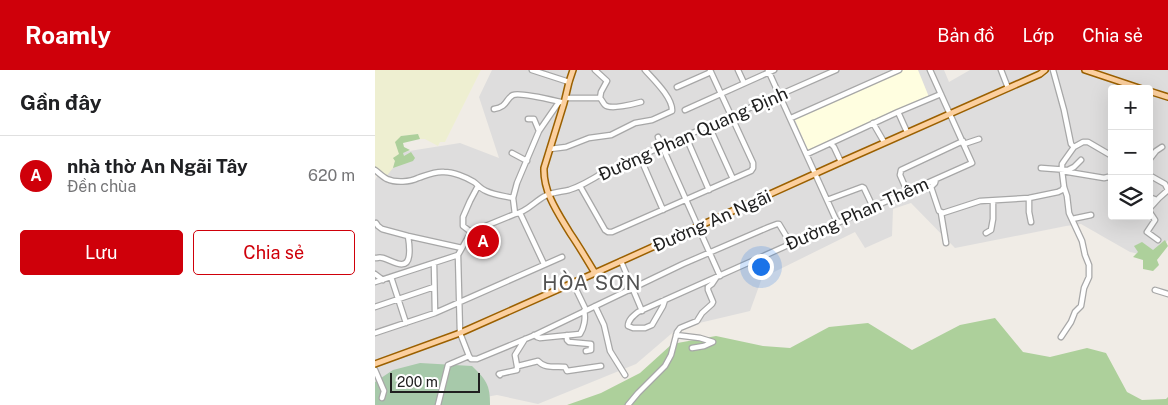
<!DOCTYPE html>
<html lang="vi">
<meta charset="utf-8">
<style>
:root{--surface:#fff;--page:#f6f6f6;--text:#202124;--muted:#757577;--line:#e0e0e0;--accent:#cf000a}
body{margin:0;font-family:"Public Sans",sans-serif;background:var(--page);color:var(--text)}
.controls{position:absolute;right:15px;top:15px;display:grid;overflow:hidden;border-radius:5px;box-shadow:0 5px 20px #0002}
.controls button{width:45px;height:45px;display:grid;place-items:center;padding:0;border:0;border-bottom:1px solid var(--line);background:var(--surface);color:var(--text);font:25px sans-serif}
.scale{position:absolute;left:15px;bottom:12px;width:90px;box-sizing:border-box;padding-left:5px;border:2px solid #202020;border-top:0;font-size:14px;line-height:18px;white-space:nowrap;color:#202020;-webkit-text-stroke:4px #fff;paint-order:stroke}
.you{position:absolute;left:385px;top:196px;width:18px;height:18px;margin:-12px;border:4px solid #fff;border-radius:50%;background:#1a73e8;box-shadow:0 0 0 8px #1a73e833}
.badge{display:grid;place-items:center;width:32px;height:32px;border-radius:50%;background:var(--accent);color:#fff;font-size:16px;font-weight:700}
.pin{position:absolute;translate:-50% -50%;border:2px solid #fff;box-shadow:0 1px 5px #0006}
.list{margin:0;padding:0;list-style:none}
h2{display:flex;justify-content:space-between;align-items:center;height:65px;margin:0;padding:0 20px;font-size:21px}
h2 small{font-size:16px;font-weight:400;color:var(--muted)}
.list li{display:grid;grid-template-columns:32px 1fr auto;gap:15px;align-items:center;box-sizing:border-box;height:80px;padding:0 20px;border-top:1px solid var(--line)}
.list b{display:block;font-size:19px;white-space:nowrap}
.list p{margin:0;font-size:16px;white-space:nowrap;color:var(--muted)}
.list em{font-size:16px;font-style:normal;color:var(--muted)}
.actions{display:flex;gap:10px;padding:15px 20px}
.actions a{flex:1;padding:11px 0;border:1px solid var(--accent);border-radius:5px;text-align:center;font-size:18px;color:var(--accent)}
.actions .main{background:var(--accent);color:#fff}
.icon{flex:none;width:28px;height:28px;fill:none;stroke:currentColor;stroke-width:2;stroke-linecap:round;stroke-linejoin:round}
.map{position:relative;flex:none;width:793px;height:335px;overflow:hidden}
header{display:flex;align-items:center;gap:30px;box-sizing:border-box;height:70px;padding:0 25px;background:var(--accent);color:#fff}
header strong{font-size:24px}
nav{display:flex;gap:28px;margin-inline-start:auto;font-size:18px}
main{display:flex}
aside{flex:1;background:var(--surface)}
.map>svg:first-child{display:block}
</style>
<header>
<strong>Roamly</strong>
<nav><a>Bản đồ</a><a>Lớp</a><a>Chia sẻ</a></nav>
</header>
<main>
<aside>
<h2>Gần đây<small></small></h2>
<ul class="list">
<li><span class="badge">A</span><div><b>nhà thờ An Ngãi Tây</b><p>Đền chùa</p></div><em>620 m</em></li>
</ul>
<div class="actions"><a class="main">Lưu</a><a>Chia sẻ</a></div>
</aside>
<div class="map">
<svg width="793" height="335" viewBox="0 0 793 335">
<rect width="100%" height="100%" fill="#f0ece6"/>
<!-- residential -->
<path fill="#dedddd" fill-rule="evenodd" d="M117,0h452l5,12 21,-12h198v170l-14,17 -24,-5 -49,-28 -15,2 -111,22 -44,-45 -18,6 -1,27 -27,12 -10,-16 -93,46 -12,33 -72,17 -42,36 -98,40 -41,-9 -55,10h-67v-225l15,-26 70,-11 39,15 -20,-61zM737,19h37v127h-37z"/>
<!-- education -->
<path fill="#fffee0" d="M528,0h15l11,27 -119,54 -2,-1 -13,-30 1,-3z"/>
<!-- farmland -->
<path fill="#eeefd1" d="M0,0h106l-36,72h-5l-2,4 -13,-7h-5l-2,-5 -17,2 -2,18 -4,7 -2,7 -8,10 -10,-8z"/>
<!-- forest -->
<path fill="#add09b" d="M43,64l2,5 -17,4 1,4 6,3 -7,3 1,3 7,-4 4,6 -2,3 -20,7 2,-7 -2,-3 6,-4 -4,-12 6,-6z
M790,170l3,6 -11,14 2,5 -6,6 -10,-2v-9l-10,-3 5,-5 -4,-6 8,-4 11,8z
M620,248l28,34 27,5 37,-9 19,5 21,39 15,8 24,-1 2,-2v8h-601l34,-12 39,-20 32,-29 44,-8 47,10 27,2 39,-21 39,-4 44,27 48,-25z"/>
<!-- cemetery -->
<path fill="#a7c9aa" d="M45,293l52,3c14,14 18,18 18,39h-115v-23l18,-12z"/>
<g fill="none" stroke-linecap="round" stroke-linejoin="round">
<!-- minor casing -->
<g stroke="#a7a7a7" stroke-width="7">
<path id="minor" d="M157,0l37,12
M220,0l12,11 -6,11 -1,6
M363,0l6,13
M393,0l69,152
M626,0l7,18
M678,0l11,40 7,34 3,3
M302,17l34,-15
M191,28h34c2,2 3,5 5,7 5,5 29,-1 36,-3
M119,39c14,-2 11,-10 19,-14 7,-3 39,5 48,7
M310,40l89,-40
M523,42l43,-18
M416,48l108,-48
M153,49h6l5,12
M498,53l11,19
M334,56l24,53
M283,67l62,139
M311,67l23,53
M456,74l3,3 7,15
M589,74l15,-5
M175,79l16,-2 23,-9 22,-3 24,-12 17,-3 20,-9c1,-13 -18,-31 -27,-41
M137,83l15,8
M432,84l91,-42 9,20
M265,87l23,53
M774,90l7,-9 6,-4
M666,98l27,2 6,-3 7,-7
M0,100c4,3 8,7 12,9 9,4 23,3 31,-1 9,-3 17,-7 26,-6 9,0 22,5 30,10 4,3 7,7 12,9 8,4 18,5 27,7
M687,101l42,7 4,-1 4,2
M774,105l16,9 3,6
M561,109l-1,4 -4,4 8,24 4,2 37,-12 49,-3 29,-6 4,-2 2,-3
M205,116l25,44 3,2h4l139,-61 2,-3v-5l-43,-93
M532,121l-7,-16 1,-5 62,-29
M774,127l8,3
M654,128v14l2,10
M452,130l35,-13 2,1 9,19
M774,139l10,-11 9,-8
M774,141l6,9 -8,12 11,8
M145,143l24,51
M566,143l5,30
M140,144l-2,-16 4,-15 22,-52 20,-29
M697,149l19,-4
M1,153l2,3 4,3 26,7 54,12
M96,162l-8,-6v-9l7,-16 8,-15
M611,163l5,-3 2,-11v-18
M416,174l-12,-20h-2l-8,3 -86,37 -148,71 -58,24h-6l-2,-3 -9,-23 -2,-78 13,-23 44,-18c12,-2 20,-13 30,-18 8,-4 16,-4 24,-6 13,-4 24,-11 35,-18l232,-102
M0,188c4,0 4,-1 8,0 8,2 24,14 26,-2 1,-6 0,-14 -1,-20
M246,191l21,50
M59,193l1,50
M0,204l8,6
M16,207l15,46
M0,212l83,-27
M198,213l13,27
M780,220l13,4
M290,230l-2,6 -11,19 -7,3h-12l-5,-2c0,-6 5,-10 10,-14l334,-149 -42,-93
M220,236l9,19 6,26 15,24
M0,237l59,-20
M0,263l60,-20 127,-56
M159,265l3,2 3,1 40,-4c4,-6 6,-16 4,-23
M192,265v5l2,2 22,2v6l-5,1
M301,265l24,3 13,4 -9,4 -12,2
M686,267l10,-15 4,-10 6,-6 3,-18 5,-11v-12l-4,-10 -3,-14 -13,-28 -2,-17 -3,-9 -2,-16v-7l2,-3 10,-14 9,-5h5l24,14
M150,269l-10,16 2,11h1l20,-5c7,8 17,5 27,6l2,4 34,-5
M0,300l9,21 -2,7
M125,305l-1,-1 18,-4v-3l1,-1
M63,335l10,-40 21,-9
M253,335l10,-12 27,-27 6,-11 6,-23 3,-4 17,-7 5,-8 10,-9 1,-2 -5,-12v-3l4,-3 4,-6"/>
</g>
<!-- major casing -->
<g stroke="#9b6000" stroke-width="8">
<path id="major" d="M198,0l-4,12 -5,21 -20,65c-1,24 14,45 26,65 9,13 17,27 25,40
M710,0l57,19
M774,21l19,6
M0,294l85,-31 135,-60 246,-111 199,-88 5,-4"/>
</g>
<!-- minor -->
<use href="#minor" stroke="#fff" stroke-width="4.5"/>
<!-- major -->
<use href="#major" stroke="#fcd09f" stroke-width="5"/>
</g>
<g text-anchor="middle" stroke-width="5" stroke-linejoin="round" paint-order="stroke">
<!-- street labels -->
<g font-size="18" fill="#202020" stroke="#fff">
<text transform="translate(318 64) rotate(-24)" y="6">Đường Phan Quang Định</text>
<text transform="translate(482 144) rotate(-24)" y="6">Đường Phan Thêm</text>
<text transform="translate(337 151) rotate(-24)" y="6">Đường An Ngãi</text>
</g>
<!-- quarter labels -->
<g font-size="20" letter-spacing="1" fill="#535353" stroke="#fff">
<text x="217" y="220">HÒA SƠN</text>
</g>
</g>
</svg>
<div class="controls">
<button>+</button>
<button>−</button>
<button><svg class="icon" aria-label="layers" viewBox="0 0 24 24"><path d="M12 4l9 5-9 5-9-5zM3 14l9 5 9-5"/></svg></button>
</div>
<div class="scale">200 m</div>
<div class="you"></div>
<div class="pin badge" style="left:108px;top:171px">A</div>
</div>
</main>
